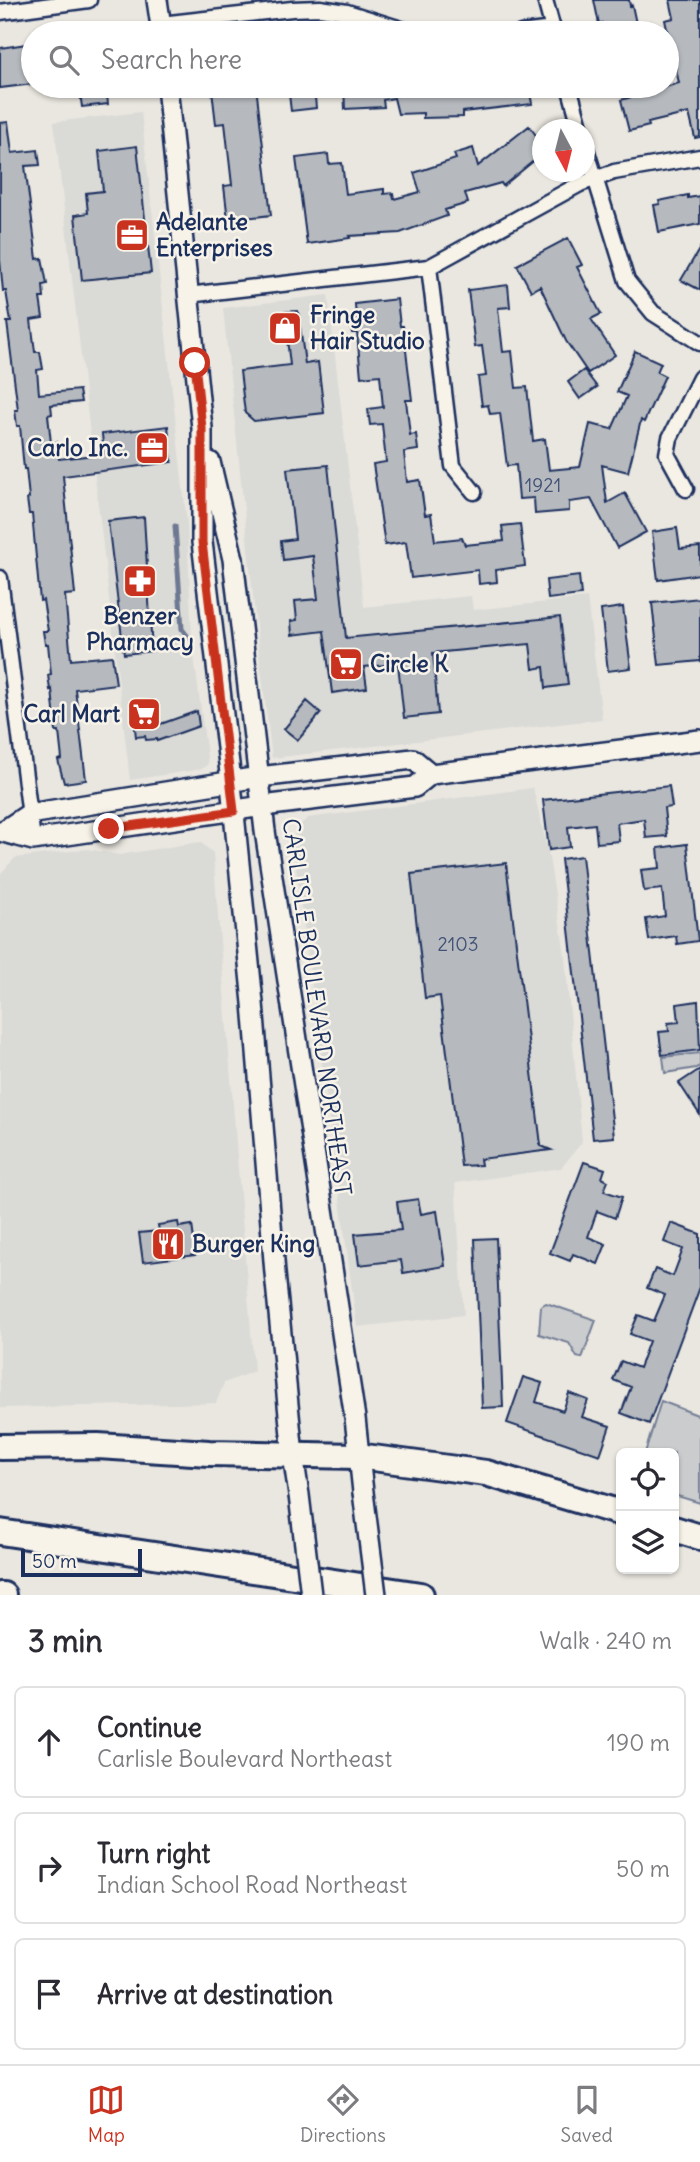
<!DOCTYPE html>
<meta charset="utf-8">
<style>
:root{--surface:#fff;--page:#f7f7f7;--text:#2b2b33;--muted:#7c7c81;--line:#e1e1e2;--accent:#c8321e}
body{margin:0;font-family:Delius,sans-serif;background:var(--page);color:var(--text)}
.controls{position:absolute;right:21px;bottom:21px;display:grid;overflow:hidden;border-radius:10px;box-shadow:0 2px 5px #0004}
.controls button{width:63px;height:63px;display:grid;place-items:center;padding:0;border:0;border-bottom:2px solid var(--line);background:var(--surface);color:var(--text);font:35px sans-serif}
.compass{position:absolute;left:532px;top:119px;width:63px;height:63px;border-radius:50%;background:var(--surface);box-shadow:0 2px 5px #0004;rotate:173deg}
.scale{position:absolute;left:21px;bottom:18px;width:121px;box-sizing:border-box;padding-left:7px;border:4px solid #1b2f5e;border-top:0;font-size:19px;line-height:24px;white-space:nowrap;color:#1b2f5e;-webkit-text-stroke:5px #f7f3e8;paint-order:stroke}
.stop{position:absolute;width:21px;height:21px;margin:-16px;border:5px solid #c8321e;border-radius:50%;background:#fff}
.stop.end{background:#c8321e;border-color:#fff;box-shadow:0 2px 7px #0008}
.list{margin:0;padding:0;list-style:none}
h2{display:flex;justify-content:space-between;align-items:center;height:91px;margin:0;padding:0 28px;font-size:30px}
h2 small{font-size:23px;font-weight:400;color:var(--muted)}
.list li{display:grid;grid-template-columns:46px 1fr auto;gap:21px;align-items:center;box-sizing:border-box;height:112px;margin:0 14px 14px;padding:0 14px;border:2px solid var(--line);border-radius:10px}
.list b{display:block;font-size:26px;white-space:nowrap}
.list p{margin:0;font-size:23px;white-space:nowrap;color:var(--muted)}
.list em{font-size:23px;font-style:normal;color:var(--muted)}
.icon{flex:none;width:38px;height:38px;fill:none;stroke:currentColor;stroke-width:2;stroke-linecap:round;stroke-linejoin:round}
.map{position:relative;flex:none;width:700px;height:1595px;overflow:hidden}
.search{position:absolute;background:var(--surface);box-shadow:0 2px 5px #0004;left:21px;right:21px;top:21px;height:77px;display:flex;align-items:center;gap:18px;box-sizing:border-box;padding:0 24px;border-radius:38px;color:var(--muted);font-size:26px}
.sheet{height:469px;background:var(--surface)}
nav{display:flex;justify-content:space-around;align-items:center;box-sizing:border-box;height:98px;border-top:2px solid var(--line);background:var(--surface);font-size:19px;color:var(--muted)}
nav a{display:grid;justify-items:center;gap:4px}
nav .on{color:var(--accent)}
.map>svg:first-child{display:block}
</style>
<div class="map">
<svg width="700" height="1595" viewBox="0 0 700 1595">
<rect width="100%" height="100%" fill="#eae7e0"/>
<filter id="ink" filterUnits="userSpaceOnUse"><feTurbulence type="fractalNoise" baseFrequency=".0143" numOctaves="2"/><feDisplacementMap in="SourceGraphic" scale="14" xChannelSelector="R" yChannelSelector="G"/><feConvolveMatrix kernelMatrix="1 2 1 2 8 2 1 2 1" color-interpolation-filters="sRGB"/></filter>
<g filter="url(#ink)">
<!-- built -->
<path fill="#dadad6" d="M141,112l46,412 5,117 16,123 -6,5 -72,11 -76,-658z
M328,295l36,312 107,-11 2,14 114,-12 15,121 -330,39 -14,-114 -35,-336z
M533,788l15,64 16,96 18,194 -21,26 -106,15 9,132 -107,12 -64,-483 3,-16 12,-10z
M200,842l13,11 41,518 -30,12 -8,20 -216,5v-534l15,-16 72,-9 32,6z"/>
<!-- green -->
<path fill="#cbcccd" stroke="#737e96" stroke-width="2" d="M700,1053v13l-4,2 -31,5 -2,-16z
M546,1303l50,17 -14,38 -5,-1 -8,-14 -30,-9 2,-28z
M661,1401l39,15v87l-26,-8v-42h-29z"/>
<g fill="none" stroke-linecap="round" stroke-linejoin="round">
<!-- stream -->
<path stroke="#6d7892" stroke-width="5" d="M175,526l7,103 7,9"/>
</g>
<!-- building -->
<path fill="#b6babf" stroke="#1b2f5e" stroke-width="2" d="M594,0h35l1,6 2,-1 6,28h-34l-2,-10 -3,1z
M670,0h30v137l-5,1 -6,-25 -41,10 1,3 -20,5 -8,-31 58,-17 -14,-63 9,-2z
M33,43v41l-33,4v-40z
M79,86h27l2,18 -26,3z
M245,86h11l15,129 -43,5 -4,-34 8,-1 -7,-62 -9,1 -4,-34z
M288,86h26l2,22 -25,3z
M344,86h185l3,18 -69,8v5l-40,1v-5l-25,1 -4,-16 -11,2 1,7 -39,2z
M8,122l4,31 26,-3 2,15 -15,1 12,93 5,-1 5,26 -4,1 1,13h-4l3,20 -12,2 4,32h5l3,17 -6,1 2,24 40,-4 2,12 -30,3 1,9 -4,1 3,28 6,-1 2,17 45,-5 -2,-20 66,-8 4,36 -109,14 12,118 -10,1 6,65 41,-4 4,28 -41,5 11,91 -22,3 -6,-23 4,-1 -3,-27h-3l-4,-43 -2,1 -2,-15 3,-1 -3,-30h-3l-2,-13h5l-5,-31 -3,1 -8,-87h-3l-2,-15 2,-1 -3,-29h-2l-4,-43h-3l-2,-16h3l-11,-88h4l-5,-31h-3l-3,-31v-137z
M529,126l13,17v11l-39,32 -2,-3 -36,10 3,10 -23,7 2,6 -47,17 -51,3 1,2 -43,6 -11,-86 32,-4 1,10 13,-1 4,31 38,-5v5l9,-1 1,6 26,-7 -6,-19 42,-14 -2,-5 19,-6 5,18z
M137,146l14,127 -69,7 -7,-65 13,-2 -2,-20 17,-2 -4,-40z
M688,195v3l12,-2v28l-41,8 -5,-27 6,-1 -1,-3z
M568,238l14,27 -5,2 24,47 -10,5 24,36 -27,18 -22,-32 -26,-55 -9,5 -14,-26z
M700,248v42l-19,-10z
M508,285l2,22 -12,1 5,44 9,-1 4,37 11,-1 6,54 12,-2 4,31 31,-3 10,-43 22,5 15,-33 -10,-4 18,-41 26,12 -4,9 8,4 -21,46 -3,-2 -13,52 -26,-7 5,38 18,-10 21,39 -29,16 -26,-49 -22,3v9l-34,3 -1,-16 -15,1 -3,-34 -9,1 -7,-53 -10,1 -2,-9 -6,1 -4,-29 8,-1 -4,-30 -7,1 -7,-57z
M397,299l3,27h3l9,74h-6l4,35 6,-1 2,16 -14,2 3,30 13,-2 5,35 6,-1 4,27 27,-3 3,7 39,-4 -2,-15 18,-2 5,42 -29,4 1,12 -18,2 -1,-14 -67,8 -5,-36 -21,3 -12,-81 13,-2 -4,-38 -12,1 -2,-16 15,-2 -3,-32 -19,2 -4,-44h-5l-2,-13 6,-1 -1,-15z
M298,311l7,53 13,-2 6,51 -70,8 -9,-8 -5,-42 50,-6 -3,-26 -9,1 -3,-23 9,-1 -1,-4z
M584,370l13,17 -17,12 -12,-17z
M328,465l18,173 214,-21 8,68 -22,3 -2,-21 -11,2 -3,-25 -97,9 5,61 -34,4 -6,-54 -34,3 3,21 -35,5 -8,-62 -32,4 -1,-14 6,-1 -2,-19 23,-2 -5,-43 -30,4 -2,-19 14,-2 -8,-70z
M144,517l8,134 -28,3 -16,-133z
M677,528l3,21 20,-2v27l-42,6 -6,-48z
M579,576l2,19 -33,4 -2,-19z
M700,598v63l-41,4 -7,-62z
M623,607l8,61 -23,3 -7,-61z
M153,700l2,26 42,-15 2,15 -42,15v-2l-11,1 -1,-4 -9,1 -4,-35z
M307,701l14,12 -23,27 -14,-11z
M669,786l3,21 -8,1 3,28 -21,2 -2,-19 -27,4 2,18 -22,2 -2,-19 -27,3 2,20 -21,3 -6,-50z
M687,844l11,97 -21,3 -1,-8 -27,4 -3,-21 19,-3 -3,-27 -18,2 -3,-21 19,-2 -2,-20z
M582,856l32,281 -21,2 -32,-280z
M506,863l35,282h-2l12,5 -71,9 1,6 -20,1 -21,-170 -15,2 -14,-124z
M698,1001l2,49 -38,5 -3,-23 10,-1 -1,-8 11,-1 -2,-18z
M700,1069v46l-21,-32z
M584,1162l21,7 -3,9 6,3 -4,10 18,6 -7,21 -18,-7 -9,26 18,7 -8,20 -25,-10 -3,7 -20,-8z
M418,1199l3,15 16,-3 8,55 -42,7 -2,-13 -42,5 -4,-31 46,-4 -4,-28z
M178,1222l1,5 13,-2 4,30 -53,7 -4,-29 20,-2 -1,-6z
M671,1223l29,11v53l-51,137 -28,-11 10,-26 -18,-7 8,-19 18,7 10,-27 -19,-7 8,-19 16,6 11,-26 -18,-7 8,-19 18,7 10,-27 -19,-7z
M496,1238l7,169 -21,1 -7,-169z
M523,1377l19,6 -6,19 27,9 6,-18 19,7 -6,17 28,9 -10,29 -93,-32z"/>
<g fill="none" stroke-linecap="round" stroke-linejoin="round">
<!-- street casing -->
<g stroke="#1b2f5e" stroke-width="19">
<path id="street" d="M545,0l9,33
M0,12l89,-12
M161,24l131,-15 28,-1 27,4 67,21
M521,33l32,-4
M569,86l12,44
M584,142l43,139 26,32 47,30
M429,267l24,199 21,26
M188,295l241,-28 151,-83 34,-12 86,-15
M686,489l-19,-35 3,-16 30,-60
M0,578l33,262"/>
</g>
<!-- secondary casing -->
<g stroke="#1b2f5e" stroke-width="24">
<path id="secondary" d="M157,0l5,33
M167,86l35,342v114l27,222 24,239 22,270 18,182 6,40
M210,462l23,97 32,272 90,587 8,74
M5,830l24,-16 230,-37 154,-18 18,15
M0,831l33,9 230,-34 152,-19 16,-13 269,-34"/>
</g>
<!-- highway casing -->
<g stroke="#1b2f5e" stroke-width="30">
<path id="highway" d="M0,1447l98,-1 111,7 149,3 128,17 135,40
M674,1529l26,8
M0,1532l421,63
M0,1595h3"/>
</g>
<!-- street -->
<use href="#street" stroke="#f7f3e8" stroke-width="14"/>
<!-- secondary -->
<use href="#secondary" stroke="#f7f3e8" stroke-width="19"/>
<!-- highway -->
<use href="#highway" stroke="#f7f3e8" stroke-width="24"/>
<!-- secondary-bridge casing -->
<g stroke="#1b2f5e" stroke-width="24" stroke-linecap="butt">
<path id="secondary-bridge" d="M363,1492l13,103
M299,1495l12,100"/>
</g>
<!-- secondary-bridge -->
<use href="#secondary-bridge" stroke="#f7f3e8" stroke-width="19"/>
</g>
</g>
<g fill="none" stroke-linecap="round" stroke-linejoin="round" filter="url(#ink)">
<!-- route -->
<path stroke="#c8321e" stroke-width="9" d="M109,829l125,-18 -32,-269v-114l-7,-65"/>
</g>
<!-- icons -->
<defs>
<g id="office-square" transform="scale(1.75)"><rect x="-9" y="-9" width="18" height="18" rx="4" fill="#c8321e" stroke="#f7f3e8"/><path d="M-6-3h4V-5.5h4V-3h4V5H-6ZM-1-4.5V-3h2v-1.5ZM-6 0V1H6V0Z" fill="#fff"/></g>
<g id="shop-square" transform="scale(1.75)"><rect x="-9" y="-9" width="18" height="18" rx="4" fill="#c8321e" stroke="#f7f3e8"/><path d="M-5-2.5h2.3a2.7 3.5 0 0 1 5.4 0H5L5.5 6h-11ZM-1.5-2.5h3a1.5 2.3 0 0 0-3 0Z" fill="#fff"/></g>
<g id="pharmacy-square" transform="scale(1.75)"><rect x="-9" y="-9" width="18" height="18" rx="4" fill="#c8321e" stroke="#f7f3e8"/><path d="M-2-6h4v4h4v4h-4v4h-4v-4h-4v-4h4Z" fill="#fff"/></g>
<g id="supermarket-square" transform="scale(1.75)"><rect x="-9" y="-9" width="18" height="18" rx="4" fill="#c8321e" stroke="#f7f3e8"/><path d="M-6-5.5h2.5l.6 2H6L4.5 2H-2.5L-4.4-4H-6ZM-1.5 3.2a1.3 1.3 0 1 0 .1 0ZM3 3.2a1.3 1.3 0 1 0 .1 0Z" fill="#fff"/></g>
<g id="restaurant-square" transform="scale(1.75)"><rect x="-9" y="-9" width="18" height="18" rx="4" fill="#c8321e" stroke="#f7f3e8"/><path d="M-5-6h1v4h1v-4h1v4h1v-4h1v5L-1.5 .5V6h-2V.5L-5-1ZM5-6V6H3V1.5H1.5Q1.5-4 5-6Z" fill="#fff"/></g>
</defs>
<g fill-rule="evenodd">
<use href="#office-square" x="132" y="235"/>
<use href="#shop-square" x="285" y="328"/>
<use href="#office-square" x="152" y="448"/>
<use href="#pharmacy-square" x="140" y="581"/>
<use href="#supermarket-square" x="346" y="664"/>
<use href="#supermarket-square" x="144" y="714"/>
<use href="#restaurant-square" x="168" y="1244"/>
</g>
<g text-anchor="middle" stroke-width="5" stroke-linejoin="round" paint-order="stroke">
<!-- number labels -->
<g font-size="19" fill="#425276">
<text x="543" y="492">1921</text>
<text x="458" y="951">2103</text>
</g>
<!-- poi labels -->
<g font-size="23" font-weight="bold" fill="#1b2f5e" stroke="#f7f3e8" text-anchor="start">
<text x="156" y="230">Adelante<tspan x="156" dy="26">Enterprises</tspan></text>
<text x="310" y="323">Fringe<tspan x="310" dy="26">Hair Studio</tspan></text>
<text x="128" y="456" text-anchor="end">Carlo Inc.</text>
<text x="140" y="624" text-anchor="middle">Benzer<tspan x="140" dy="26">Pharmacy</tspan></text>
<text x="370" y="672">Circle K</text>
<text x="120" y="722" text-anchor="end">Carl Mart</text>
<text x="192" y="1252">Burger King</text>
</g>
<!-- street labels -->
<g font-size="23" fill="#1b2f5e" stroke="#f7f3e8">
<text transform="translate(317 1007) rotate(82)" y="8">CARLISLE BOULEVARD NORTHEAST</text>
</g>
</g>
</svg>
<div class="controls">
<button><svg class="icon" aria-label="locate" viewBox="0 0 24 24"><circle cx="12" cy="12" r="6"/><path d="M12 2v4M12 18v4M2 12h4M18 12h4"/></svg></button>
<button><svg class="icon" aria-label="layers" viewBox="0 0 24 24"><path d="M12 4l9 5-9 5-9-5zM3 14l9 5 9-5"/></svg></button>
</div>
<svg class="compass" viewBox="-18 -18 36 36"><path d="M0-13l5 13h-10z" fill="#e53935"/><path d="M0 13l5-13h-10z" fill="#7c7c81"/></svg>
<div class="scale">50 m</div>
<div class="stop" style="left:195px;top:363px"></div>
<div class="stop end" style="left:109px;top:829px"></div>
<div class="search"><svg class="icon" aria-label="search" viewBox="0 0 24 24"><circle cx="10" cy="10" r="6"/><path d="M15 15l6 6"/></svg>Search here</div>
</div>
<section class="sheet">
<h2>3 min<small>Walk · 240 m</small></h2>
<ul class="list">
<li><svg class="icon" aria-label="ahead" viewBox="0 0 24 24"><path d="M12 20V5M6 11l6-6 6 6"/></svg><div><b>Continue</b><p>Carlisle Boulevard Northeast</p></div><em>190 m</em></li>
<li><svg class="icon" aria-label="right" viewBox="0 0 24 24"><path d="M7 20v-9h11M14 6l5 5-5 5"/></svg><div><b>Turn right</b><p>Indian School Road Northeast</p></div><em>50 m</em></li>
<li><svg class="icon" aria-label="arrive" viewBox="0 0 24 24"><path d="M6 21V4h12l-3 4 3 4H6"/></svg><div><b>Arrive at destination</b></div></li>
</ul>
</section>
<nav>
<a class="on"><svg class="icon" aria-label="map" viewBox="0 0 24 24"><path d="M3 6l6-2 6 2 6-2v14l-6 2-6-2-6 2zM9 4v14M15 6v14"/></svg>Map</a>
<a><svg class="icon" aria-label="directions" viewBox="0 0 24 24"><path d="M12 3l9 9-9 9-9-9zM9 14v-3h6M13 9l2 2-2 2"/></svg>Directions</a>
<a><svg class="icon" aria-label="saved" viewBox="0 0 24 24"><path d="M7 4h10v16l-5-4-5 4z"/></svg>Saved</a>
</nav>
